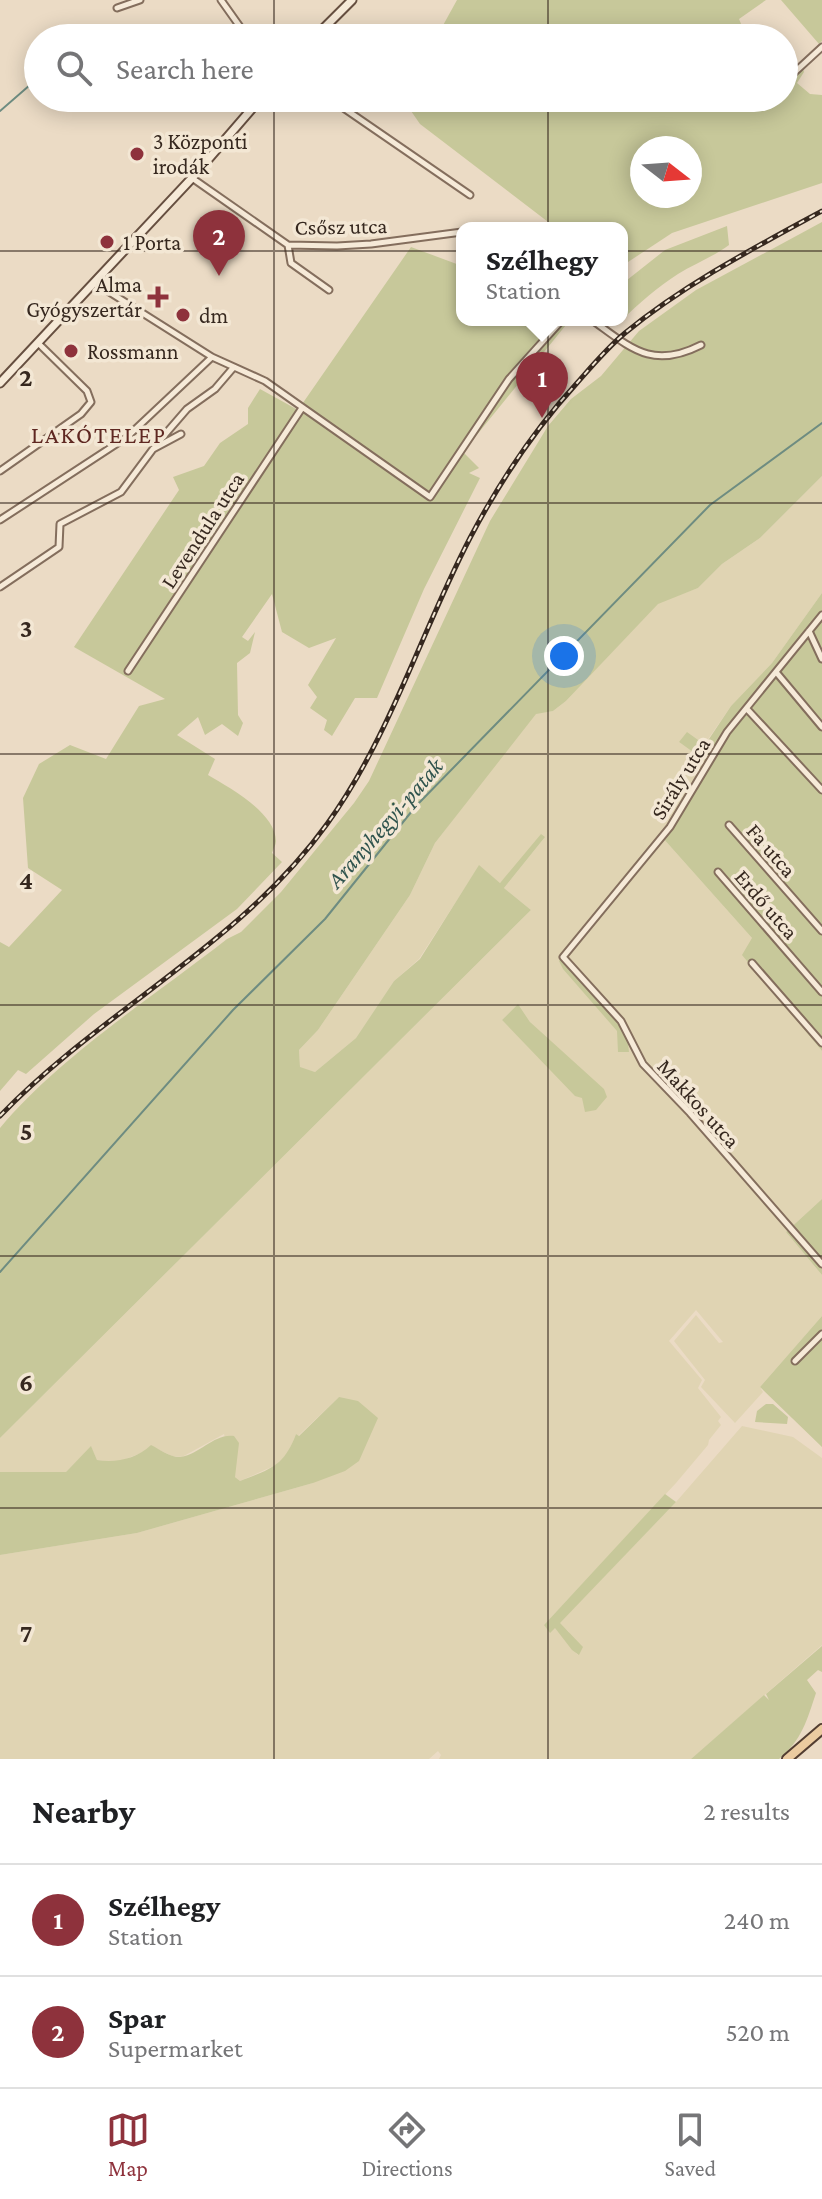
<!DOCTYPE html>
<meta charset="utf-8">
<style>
:root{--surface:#fff;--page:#f6f6f6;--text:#202124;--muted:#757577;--line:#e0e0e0;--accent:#8e323c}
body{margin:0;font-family:"Crimson Pro",serif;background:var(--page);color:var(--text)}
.compass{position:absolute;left:630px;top:136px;width:72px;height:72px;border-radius:50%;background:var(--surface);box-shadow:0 4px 20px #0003;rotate:107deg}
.you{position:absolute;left:564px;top:656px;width:28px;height:28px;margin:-20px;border:6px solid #fff;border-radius:50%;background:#1a73e8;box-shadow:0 0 0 12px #1a73e833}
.badge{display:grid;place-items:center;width:52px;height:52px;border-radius:50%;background:var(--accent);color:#fff;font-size:26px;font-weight:700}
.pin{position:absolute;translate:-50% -66px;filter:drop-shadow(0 2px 4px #0008)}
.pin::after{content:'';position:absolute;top:42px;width:28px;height:24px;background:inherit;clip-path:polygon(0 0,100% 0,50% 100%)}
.popup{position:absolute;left:456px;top:222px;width:172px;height:104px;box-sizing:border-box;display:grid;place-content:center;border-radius:16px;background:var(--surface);filter:drop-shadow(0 2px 6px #0005);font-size:26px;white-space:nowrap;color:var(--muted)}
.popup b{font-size:30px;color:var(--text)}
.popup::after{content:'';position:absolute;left:50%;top:100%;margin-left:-16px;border:16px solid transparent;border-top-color:var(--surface)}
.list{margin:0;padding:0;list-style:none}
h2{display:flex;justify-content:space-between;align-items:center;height:104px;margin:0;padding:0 32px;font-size:34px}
h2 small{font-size:26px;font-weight:400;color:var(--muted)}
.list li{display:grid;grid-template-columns:52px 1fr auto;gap:24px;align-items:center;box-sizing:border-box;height:112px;padding:0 32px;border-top:2px solid var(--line)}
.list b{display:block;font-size:30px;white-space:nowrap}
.list p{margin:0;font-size:26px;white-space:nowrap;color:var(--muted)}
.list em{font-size:26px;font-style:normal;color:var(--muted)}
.icon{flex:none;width:44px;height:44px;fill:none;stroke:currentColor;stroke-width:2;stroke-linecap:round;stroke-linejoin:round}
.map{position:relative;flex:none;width:822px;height:1759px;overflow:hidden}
.search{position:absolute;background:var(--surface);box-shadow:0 4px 20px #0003;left:24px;right:24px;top:24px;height:88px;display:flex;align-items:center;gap:20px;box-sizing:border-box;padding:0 28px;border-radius:44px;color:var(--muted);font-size:30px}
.sheet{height:328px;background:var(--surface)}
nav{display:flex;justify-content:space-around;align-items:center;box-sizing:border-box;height:112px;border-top:2px solid var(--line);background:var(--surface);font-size:22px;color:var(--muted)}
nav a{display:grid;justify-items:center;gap:4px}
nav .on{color:var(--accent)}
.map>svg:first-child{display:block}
</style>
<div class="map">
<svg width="822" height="1759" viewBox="0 0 822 1759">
<rect width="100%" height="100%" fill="#ebdbc5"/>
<!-- farmland -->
<path fill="#e0d4b3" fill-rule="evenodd" d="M822,476v117l-50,70 -41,43 -27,39 -25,-3 29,21 -46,74 90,101 1,30 69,83v148l-36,33 36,43v41l-62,71 3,5 -28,31 -34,-36 4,-7 -31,-39 22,-26 23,28 4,-1 -27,-32 -27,31 33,39 -4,8 23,29 -3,4 3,4 -12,15 -1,5 -32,38 -132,142 11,2 23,28 -9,-23 -10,-9 117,-121 66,-76 51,11 29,21v187l-131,114h-252l2,-4 -3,-4 -9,8h-429v-204l137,-22 176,-50 26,-86 -41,39 -2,-2 -8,19 -12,12 -36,16 -5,-4 -11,-43 -42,23 -10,-1 -21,-10 -7,6 -29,11 -18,-3 -6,-13 -25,25h-66v-34l531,-528 -27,-22 41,-51 -45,46 -21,-17 -60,93 -25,22 -38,57 -41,34 -15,-4 -1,-18 19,-20 92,-135 25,-52 85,-111 16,-19 17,-2 13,-10 92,-98 40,-15 24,-24 38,-26zM518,1004l12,18 66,88 -94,-90z"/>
<!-- green -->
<path fill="#c7c89a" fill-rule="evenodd" d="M457,0h309l-27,19 8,19h-311z
M781,0h41v41l-3,3z
M803,69l1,3 -7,11 13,11 12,1v88l-150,50 -50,33v-38h-66l-136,-104 -9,-13 9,-13h364v-19zM642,148h48v48h-48z
M822,222v254l-62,62 -38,26 -24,24 -40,16 -92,97 -13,10 -17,3 -101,129 -25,52 -92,135 -19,20 1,17 15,5 41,-34 38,-57 26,-22 59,-94 21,18 41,-49 4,3 -41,51 27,22 -531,528v-310c59,-71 153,-131 227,-189l14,-7 40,-40 73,-89 15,-22 121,-260 58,-95 23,-27 30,-23 38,-45 57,-41z
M727,226l2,19c-16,12 -35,19 -51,29 -20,13 -39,29 -56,46v-36l43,-34z
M411,247l51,19v54h108l-107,132 16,16 -10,5 11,5 -56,111 -47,109h-22l-23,38 -8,-6 3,-10 -17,-12 7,-11 -9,-12 28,-47 -27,10 -27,-16 -10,-38 -30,43 6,4 7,-9 -5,21 -13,10 1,52 5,8 -5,13 -16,-12 -17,11 -7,-18 -21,18 38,24 -7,16c22,13 67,37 68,66 0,4 -3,8 -4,12l10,9 -45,47 -143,105 -68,60 -8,-4 -18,21v-149l9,5 53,-57 -34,-22 -5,-70 16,-34 31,-19 36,14 33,-53 26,-7 -91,-52 105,-157 -6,-13 31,-11 16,-23 28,-19v-16l12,-19 38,21z
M822,593v458l-80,-96 10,-17 -90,-101 46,-74 -29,-21 8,-10 18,13 26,-39 41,-43z
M563,957l64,78 2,17h-11l-1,-21 -54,-62 -4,-8z
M518,1004l12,18 74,67 3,8 -11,13 -11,2 -3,-14 -7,-2 -73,-76z
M822,1199v76l-36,-43z
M822,1316v131l-62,-60z
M339,1397l19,4 20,17 -19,43 -14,10 -32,12 -176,50 -137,22v-83h66l25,-26 6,14c19,3 39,-1 54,-15 8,4 20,13 30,12 19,-3 34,-24 53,-21l5,7 -4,34 5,4c31,-12 44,-15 56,-47l3,2z
M766,1404h7l15,13 -1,7 -32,-2 2,-11z
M665,1494l11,8 -116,121 23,24 -4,8 -7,-5 -17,-22 -5,5 -6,-8z
M822,1646v26l-4,-2 -11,10 9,13c-9,27 -14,47 -37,66h-88l73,-64 5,5 -3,-6z"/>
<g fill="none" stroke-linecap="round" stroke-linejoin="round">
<!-- stream -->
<path stroke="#6e8c81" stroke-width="2" d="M0,111l38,-33
M0,1272l233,-262 92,-91 91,-113 294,-301 112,-82"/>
<!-- street casing -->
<g stroke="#846e5d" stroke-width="9">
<path id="street" d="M221,0l27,38
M117,8l23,-8
M784,82l38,-35
M329,98l141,97
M192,178l96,67 49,1 34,-2 91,-12
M288,245l3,18 38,27
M95,283l117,74 53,24 165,116 79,-118 53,-59
M592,320c39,28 60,50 109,25
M155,446l32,-37 28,-20 18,-21
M0,471l81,-57 10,-12 -4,-11 -49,-48
M0,520l127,-83 85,-80
M0,587l59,-40 1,-23 61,-32 32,-43 28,-15
M822,615l-95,117 -57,95 -107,130 58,64 22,43 47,49 132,151
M809,631l13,28
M128,671l174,-263
M776,672l46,55
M747,709l75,81
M729,825l93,106
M718,872l104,120
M752,963l70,80
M795,1361l27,-27"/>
</g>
<!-- secondary casing -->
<g stroke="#664f40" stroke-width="11">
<path id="secondary" d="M314,38l38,-38
M0,383l192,-205 69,-80"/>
</g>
<!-- primary casing -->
<g stroke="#523d31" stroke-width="12">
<path id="primary" d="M787,1759l35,-30"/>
</g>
<!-- street -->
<use href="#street" stroke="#f6ead8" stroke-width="5"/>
<!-- secondary -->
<use href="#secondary" stroke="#f6ead8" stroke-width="7"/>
<!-- primary -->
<use href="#primary" stroke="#ebcba0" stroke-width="8"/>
<!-- rail casing -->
<g stroke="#36281f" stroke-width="5">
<path id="rail" d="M0,1116c102,-106 240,-171 327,-292 63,-87 94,-192 143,-286 30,-57 64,-108 107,-155 15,-17 30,-35 48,-50 60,-49 129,-85 197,-122"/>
</g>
<!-- rail -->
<use href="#rail" stroke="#f3e7d4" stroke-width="2" stroke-dasharray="6" stroke-linecap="butt"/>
</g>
<!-- grid -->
<path fill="none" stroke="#36281f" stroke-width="2" stroke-opacity="0.55" d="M274,0v38M548,0v38M274,98v1661M548,98v1661M0,251h822M0,503h822M0,754h822M0,1005h822M0,1256h822M0,1508h822"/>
<!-- markers -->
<g fill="#8e323c" stroke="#f3e7d4" stroke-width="3">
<circle cx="137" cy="154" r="8"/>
<circle cx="107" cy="242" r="8"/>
<path d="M154 285h8v8h8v8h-8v8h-8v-8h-8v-8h8z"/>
<circle cx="183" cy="315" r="8"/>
<circle cx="71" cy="351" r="8"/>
</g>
<g text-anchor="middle" stroke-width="7" stroke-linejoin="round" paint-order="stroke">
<!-- poi labels -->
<g font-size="22" fill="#36281f" stroke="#f3e7d4" text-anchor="start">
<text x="153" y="149">3 Központi<tspan x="153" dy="25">irodák</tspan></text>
<text x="123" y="250">1 Porta</text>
<text x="142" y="292" text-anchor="end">Alma<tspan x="142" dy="25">Gyógyszertár</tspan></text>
<text x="199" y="323">dm</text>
<text x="87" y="359">Rossmann</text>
</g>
<!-- street labels -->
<g font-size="22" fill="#36281f" stroke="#f3e7d4">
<text transform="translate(341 226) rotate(-1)" y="8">Csősz utca</text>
<text transform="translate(202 530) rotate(-57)" y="8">Levendula utca</text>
<text transform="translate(680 778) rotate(-58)" y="8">Sirály utca</text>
<text transform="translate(772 850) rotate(49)" y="8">Fa utca</text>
<text transform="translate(767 904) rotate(49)" y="8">Erdő utca</text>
<text transform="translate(699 1103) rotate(48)" y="8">Makkos utca</text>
</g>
<!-- neighbourhood labels -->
<g font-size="24" letter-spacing="2" fill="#5f2822" stroke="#f3e7d4">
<text x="99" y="443">LAKÓTELEP</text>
</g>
<!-- water labels -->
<g font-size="24" font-style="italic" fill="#30544e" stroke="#f3e7d4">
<text transform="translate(385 823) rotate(-49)" y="8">Aranyhegyi-patak</text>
</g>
</g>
<g font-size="26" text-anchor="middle" font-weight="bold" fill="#36281f" stroke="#f3e7d4" stroke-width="7" stroke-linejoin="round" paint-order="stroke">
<text x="26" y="386">2</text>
<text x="26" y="637">3</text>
<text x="26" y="889">4</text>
<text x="26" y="1140">5</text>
<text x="26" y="1391">6</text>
<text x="26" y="1642">7</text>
</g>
</svg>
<svg class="compass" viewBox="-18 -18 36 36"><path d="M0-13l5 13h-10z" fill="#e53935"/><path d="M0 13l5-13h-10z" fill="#757577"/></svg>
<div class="you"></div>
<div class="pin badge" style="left:542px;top:418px">1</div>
<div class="popup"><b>Szélhegy</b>Station</div>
<div class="pin badge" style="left:219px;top:276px">2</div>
<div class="search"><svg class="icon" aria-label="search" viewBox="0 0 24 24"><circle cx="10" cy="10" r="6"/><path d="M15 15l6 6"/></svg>Search here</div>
</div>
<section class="sheet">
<h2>Nearby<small>2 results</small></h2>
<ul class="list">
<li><span class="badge">1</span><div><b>Szélhegy</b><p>Station</p></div><em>240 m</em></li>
<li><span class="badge">2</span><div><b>Spar</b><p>Supermarket</p></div><em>520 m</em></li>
</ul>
</section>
<nav>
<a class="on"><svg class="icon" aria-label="map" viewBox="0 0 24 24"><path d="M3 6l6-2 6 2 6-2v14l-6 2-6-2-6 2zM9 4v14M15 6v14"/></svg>Map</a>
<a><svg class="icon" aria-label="directions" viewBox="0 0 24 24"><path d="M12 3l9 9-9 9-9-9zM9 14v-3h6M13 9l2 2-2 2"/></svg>Directions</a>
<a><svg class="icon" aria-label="saved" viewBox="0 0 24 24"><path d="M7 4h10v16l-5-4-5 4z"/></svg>Saved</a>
</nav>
